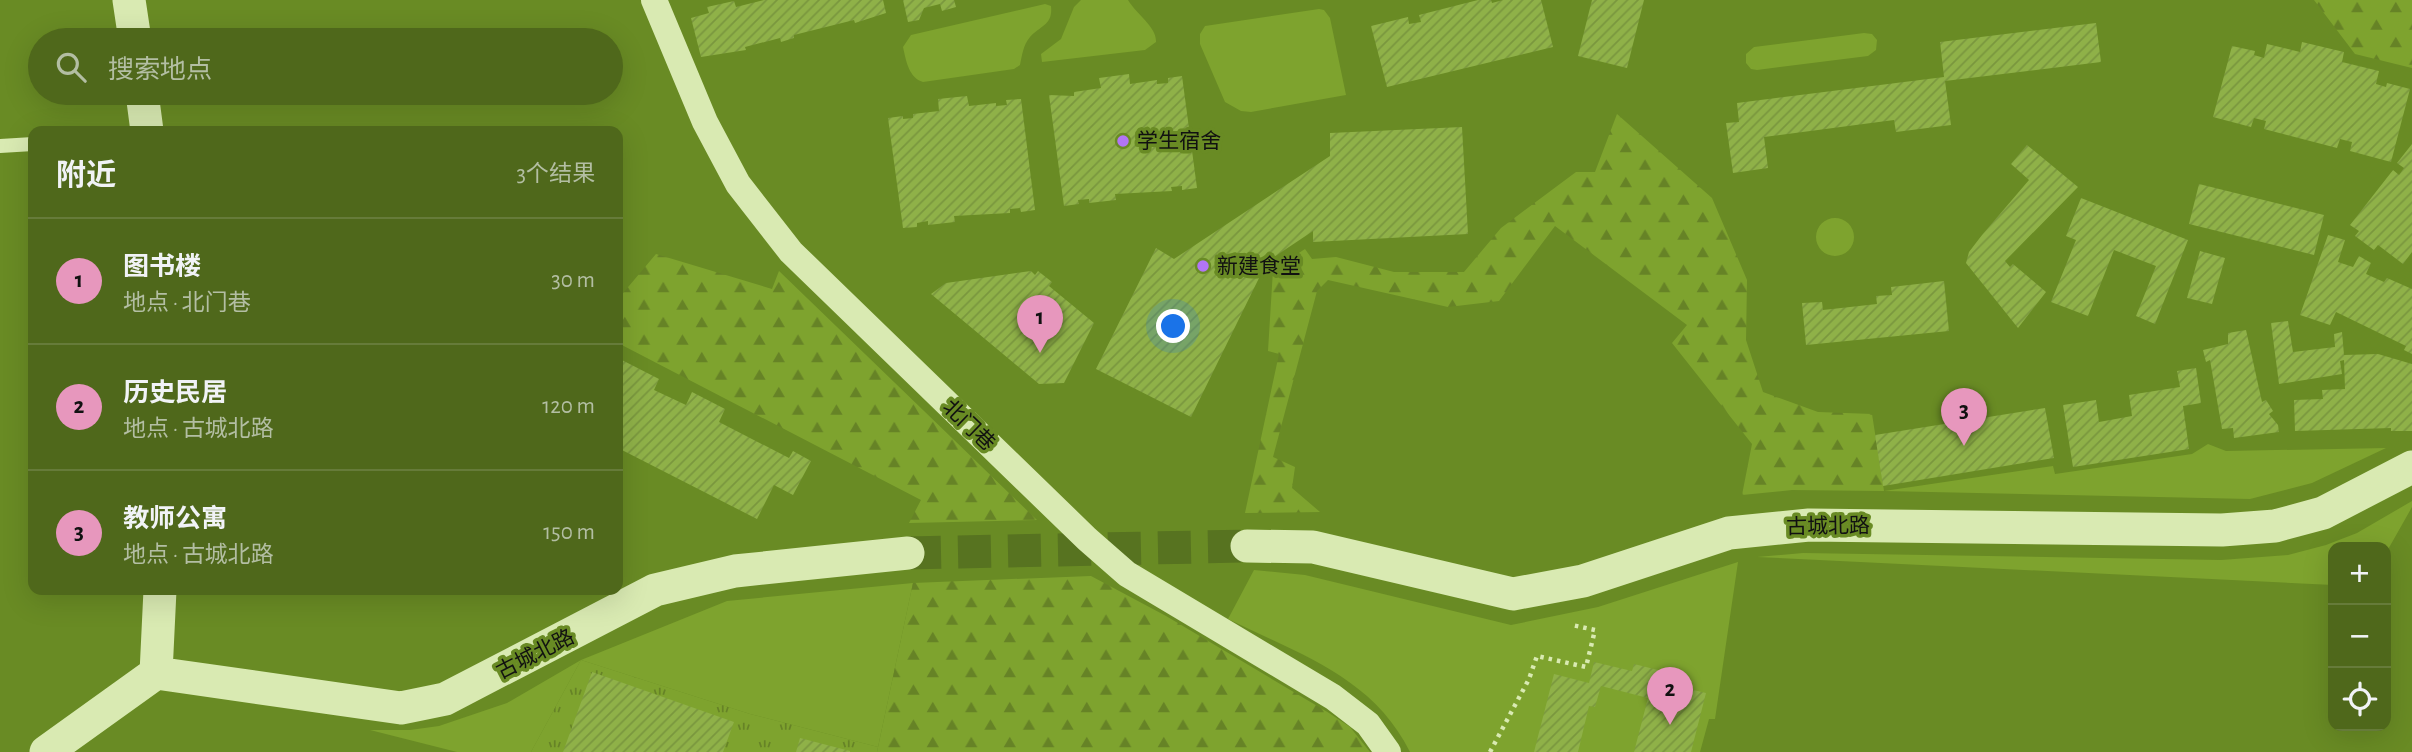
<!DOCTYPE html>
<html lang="zh">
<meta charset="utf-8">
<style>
:root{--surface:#4f681b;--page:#556e24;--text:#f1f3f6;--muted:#b3bea3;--line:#667b3a;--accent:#e797bd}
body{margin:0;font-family:"Alegreya Sans","Noto Sans SC",sans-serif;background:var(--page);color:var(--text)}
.controls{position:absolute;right:21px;bottom:21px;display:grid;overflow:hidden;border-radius:14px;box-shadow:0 7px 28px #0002}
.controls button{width:63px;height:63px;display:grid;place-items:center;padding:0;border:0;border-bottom:2px solid var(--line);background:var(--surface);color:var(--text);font:35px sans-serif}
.you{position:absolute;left:1174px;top:327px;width:24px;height:24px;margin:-18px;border:5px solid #fff;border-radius:50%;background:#1a73e8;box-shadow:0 0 0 10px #1a73e833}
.badge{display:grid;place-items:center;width:46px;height:46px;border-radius:50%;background:var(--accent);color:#111;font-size:23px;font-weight:700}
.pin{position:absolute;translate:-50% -58px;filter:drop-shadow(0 2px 4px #0008)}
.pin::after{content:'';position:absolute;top:37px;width:24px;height:21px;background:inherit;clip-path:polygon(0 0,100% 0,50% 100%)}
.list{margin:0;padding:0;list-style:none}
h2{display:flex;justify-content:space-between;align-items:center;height:91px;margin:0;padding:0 28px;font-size:30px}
h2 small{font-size:23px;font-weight:400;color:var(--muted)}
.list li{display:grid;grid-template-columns:46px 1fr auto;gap:21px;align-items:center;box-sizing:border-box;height:126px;padding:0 28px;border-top:2px solid var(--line)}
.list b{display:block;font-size:26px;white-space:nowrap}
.list p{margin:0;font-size:23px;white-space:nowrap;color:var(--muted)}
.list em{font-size:23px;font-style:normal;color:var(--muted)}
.icon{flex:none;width:38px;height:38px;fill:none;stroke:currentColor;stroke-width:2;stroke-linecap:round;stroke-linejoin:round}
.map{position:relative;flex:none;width:2412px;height:752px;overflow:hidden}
.search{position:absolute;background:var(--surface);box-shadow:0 7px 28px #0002;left:28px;top:28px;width:595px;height:77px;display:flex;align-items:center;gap:18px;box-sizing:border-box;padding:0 24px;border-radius:38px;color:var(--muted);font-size:26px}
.panel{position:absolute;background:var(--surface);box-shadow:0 7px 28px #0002;left:28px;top:126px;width:595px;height:469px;border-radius:14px}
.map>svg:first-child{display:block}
</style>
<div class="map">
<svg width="2412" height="752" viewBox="0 0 2412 752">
<defs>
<pattern id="forest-firs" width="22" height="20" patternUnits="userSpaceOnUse" patternTransform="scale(1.75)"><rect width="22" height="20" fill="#7ea32e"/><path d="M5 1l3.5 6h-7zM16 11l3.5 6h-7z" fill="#668326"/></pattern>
<pattern id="park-tufts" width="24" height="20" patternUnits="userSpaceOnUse" patternTransform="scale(1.75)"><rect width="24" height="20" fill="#7ea32e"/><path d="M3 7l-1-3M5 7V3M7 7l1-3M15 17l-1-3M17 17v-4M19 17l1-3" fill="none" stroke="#668326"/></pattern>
<pattern id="building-hatch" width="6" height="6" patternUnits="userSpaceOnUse" patternTransform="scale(1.75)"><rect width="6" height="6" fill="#8fb148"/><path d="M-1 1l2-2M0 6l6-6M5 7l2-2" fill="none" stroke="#7a973e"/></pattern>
</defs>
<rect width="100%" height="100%" fill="#698b24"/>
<!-- grass -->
<path fill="#7ea32e" d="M1081,0h47c9,15 29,27 28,42l-11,8 -103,12 -1,-8 20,-15 13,-32z
M1045,4l6,2c2,19 -10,19 -21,31 -7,8 -8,19 -10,28l-6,4 -91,13c-14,-4 -17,-21 -20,-35l8,-12z
M1319,9l5,1 6,8 16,77 -95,17 -10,-1 -16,-9 -25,-58v-10l5,-8z
M1864,33l8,1 5,6 -1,10 -8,6 -111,14 -6,-1 -5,-6v-9l8,-7z
M1816 237a19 19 0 1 1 38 0a19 19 0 1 1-38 0Z
M2208,444l18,7 160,-3 -74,35 -62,16 -366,-8 169,-25 2,8 137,-20z
M2412,501v6l-26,46v-6h-53v38l-576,-28 46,-4 418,7 67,-5 38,-10 31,-12z
M1738,562l-23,157h-6l-9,33h-290c-37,-75 -111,-98 -182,-133l26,-49 51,5 206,50 87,-18z
M913,583l-35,164 -128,-33 -169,-54 -50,92h-74l-87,-22h40l29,-4 68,-23 74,-43 146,-59z"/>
<!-- forest -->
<path fill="url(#forest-firs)" d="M2314,0h98v68l-57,-14z
M1617,114l95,84 35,82 -1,60 17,52 55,20 54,2 12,77 -92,-1 -50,5 10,-51 -80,-101 15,-18 -132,-99 -56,75 -51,6 -120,-27 -11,11 -44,166 22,10 -3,21 28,24 -75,1 34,-159 -11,-3 5,-81 32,-21 7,10 24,-2 58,15h70l37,-44 75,-56h19z
M656,254l116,35 7,-18 258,249 -128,3 12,-23 -303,-157v-44z
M1091,576l75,40 163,97 21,14 20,25h-493l36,-169z"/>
<!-- park -->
<path fill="url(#park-tufts)" d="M581,660l169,54 128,33 -1,5h-346z"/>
<!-- building -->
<path fill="url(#building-hatch)" d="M764,0h119l3,13 -31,10 -1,-3 -60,15v3l-13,4 -1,-4 -35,9 1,3 -45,7 -10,-39 18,-5 -2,-6 27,-6 2,6z
M903,0h51l2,7 -14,4 -2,-7 -16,4 -5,12 -11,2z
M1478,0h13l1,3 11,-3h38l12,47 -166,40 -16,-61 37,-9 1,7 12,-2 -2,-7z
M1592,0h52l-17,68 -49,-12z
M2096,23l5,39 -156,19 6,44 -55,7 -2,-12 -130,17 4,31 -35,5 -7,-50 13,-1 -2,-19 207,-26 -4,-35z
M2302,42l42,10 -2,10 37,9 -3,13 10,3 1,-4 23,6 -19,73 -41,-11 2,-9 -12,-3 -3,9 -73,-19 2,-8 -12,-3 -3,9 -38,-10 19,-71 23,5 -1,4 10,3 3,-14 33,8z
M1129,74l1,10 27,-4v4l11,-1v-5l14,-2 15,112 -15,2v-4l-11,1 1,4 -57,3 1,6 -27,3v-4l-11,1 1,4 -15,2 -15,-111 25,1v-4l27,-4 -2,-10z
M967,96l2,10 27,-3v3l11,-1 -1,-5 15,-1 14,111 -14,2 -1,-4 -10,1v4l-56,3 1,6 -27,3v-4l-11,2v4l-14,1 -15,-110 15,-2v3l10,-1v-4l26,-3 -1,-12z
M1462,127l6,107 -155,8v-11l-63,42 9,5 -68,139 -95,-48 60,-121 18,11 156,-103v-23z
M2412,144v108l-9,12 -25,-19 -4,5 -19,-14 4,-5 -9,-6 43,-55 6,5 5,-7 -7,-5z
M2027,145l51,42 -73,74 5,6 3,-3 33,28 -28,36 -52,-65 3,-11 13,-17 47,-55 -18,-16z
M2199,184l125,31 -10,40 -125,-31z
M2081,198l107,42 -33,84 -19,-8 20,-50 -42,-16 -26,66 -37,-14 25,-62 -10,-4z
M2328,235l17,5 -7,22 15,5 6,-11 12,7 -5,11 18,8 3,-4 25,11v65l-8,-4 2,-4 -70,-34 -6,13 -30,-10z
M2200,251l25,7 -13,46 -25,-6z
M1031,271l4,4 3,-4 14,11 -3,4 45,37 -30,60 -25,1 -108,-90 15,-11z
M1944,281l5,50 -143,14 -4,-42 20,-1 1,8 54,-6 -1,-8 16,-1 -1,-8z
M2288,321l5,31 42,-5 -1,-13 8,-2 2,23 34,-1 34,10v67h-21v-3l-96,3 -1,-31 29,-1 -1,-9 23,-1 -1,-29 -4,1 2,13 -63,10 -8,-61z
M2246,330l16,72 4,-2 7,11 -4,3 9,11 1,7 -45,6 -1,-10 -11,1 -12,-69 -4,2 -3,-12 25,-6v-11z
M618,358l41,21 -5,11 32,15 6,-13 33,17 -6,13 70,36 4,-7 18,10 -18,34 -19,-10 -17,34 -139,-71z
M2196,368l5,35 -18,3 6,43 -116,18 -10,-62 33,-5 3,22 33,-6 -3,-21 51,-8 -3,-16z
M2045,408l9,50 -171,28 -8,-51z
M1594,662l38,9 2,-7 28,7 -2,11 46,11 -15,59h-57l14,-54 -47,-12 -6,21 -6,-1 -11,46h-44l20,-78 35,9z
M592,672l142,50 -11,30h-160z
M800,738l50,13v1h-54z"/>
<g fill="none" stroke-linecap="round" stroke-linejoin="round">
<!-- tertiary-tunnel -->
<path stroke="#577320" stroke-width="33" stroke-dasharray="33 17" stroke-linecap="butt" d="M908,553l339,-7"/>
<!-- path -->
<path stroke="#d9eab2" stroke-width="4.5" stroke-dasharray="3.5 5" stroke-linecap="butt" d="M1490,752l39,-73 8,-23 49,11 9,-37 -23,-5"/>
<!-- service -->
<path stroke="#d9eab2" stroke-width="14" d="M0,146l33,-2"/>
<!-- minor -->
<path stroke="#d9eab2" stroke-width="26" d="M654,0l51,122 33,62 53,68 296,287 40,35 206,123 35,27 20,28"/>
<!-- tertiary -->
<path stroke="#d9eab2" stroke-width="33" d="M129,0l6,40
M142,93l5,38
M1247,546l66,1 200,47 70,-13 146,-48 80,-8 413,5 53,-4 48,-13 89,-46
M156,673l245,35 44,-9 210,-109 80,-19 173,-18
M156,673l4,-83
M46,752l110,-79"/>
</g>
<!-- markers -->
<g fill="#b275f5" stroke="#698b24" stroke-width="2.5">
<circle cx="1123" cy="141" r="7"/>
<circle cx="1203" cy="266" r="7"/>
</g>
<g text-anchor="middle" stroke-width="7" stroke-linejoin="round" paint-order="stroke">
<!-- poi labels -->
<g font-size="21" fill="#111" stroke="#698b24" text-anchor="start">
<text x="1137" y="148">学生宿舍</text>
<text x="1217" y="273">新建食堂</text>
</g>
<!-- street labels -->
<g font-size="21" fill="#111" stroke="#698b24">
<text transform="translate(969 425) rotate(44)" y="7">北门巷</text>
<text transform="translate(1828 526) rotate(-1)" y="7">古城北路</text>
<text transform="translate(535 654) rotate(-27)" y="7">古城北路</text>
</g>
</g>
</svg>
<div class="controls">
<button>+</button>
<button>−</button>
<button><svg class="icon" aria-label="locate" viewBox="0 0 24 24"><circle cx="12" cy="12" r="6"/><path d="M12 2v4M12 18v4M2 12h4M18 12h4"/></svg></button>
</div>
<div class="you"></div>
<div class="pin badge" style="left:1040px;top:353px">1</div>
<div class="pin badge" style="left:1670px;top:725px">2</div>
<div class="pin badge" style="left:1964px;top:446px">3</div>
<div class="search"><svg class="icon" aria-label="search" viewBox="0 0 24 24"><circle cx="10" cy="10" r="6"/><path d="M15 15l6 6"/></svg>搜索地点</div>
<section class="panel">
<h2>附近<small>3个结果</small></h2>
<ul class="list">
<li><span class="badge">1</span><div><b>图书楼</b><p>地点 · 北门巷</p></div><em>30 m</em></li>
<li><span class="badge">2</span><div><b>历史民居</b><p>地点 · 古城北路</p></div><em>120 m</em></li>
<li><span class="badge">3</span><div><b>教师公寓</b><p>地点 · 古城北路</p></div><em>150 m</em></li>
</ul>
</section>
</div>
